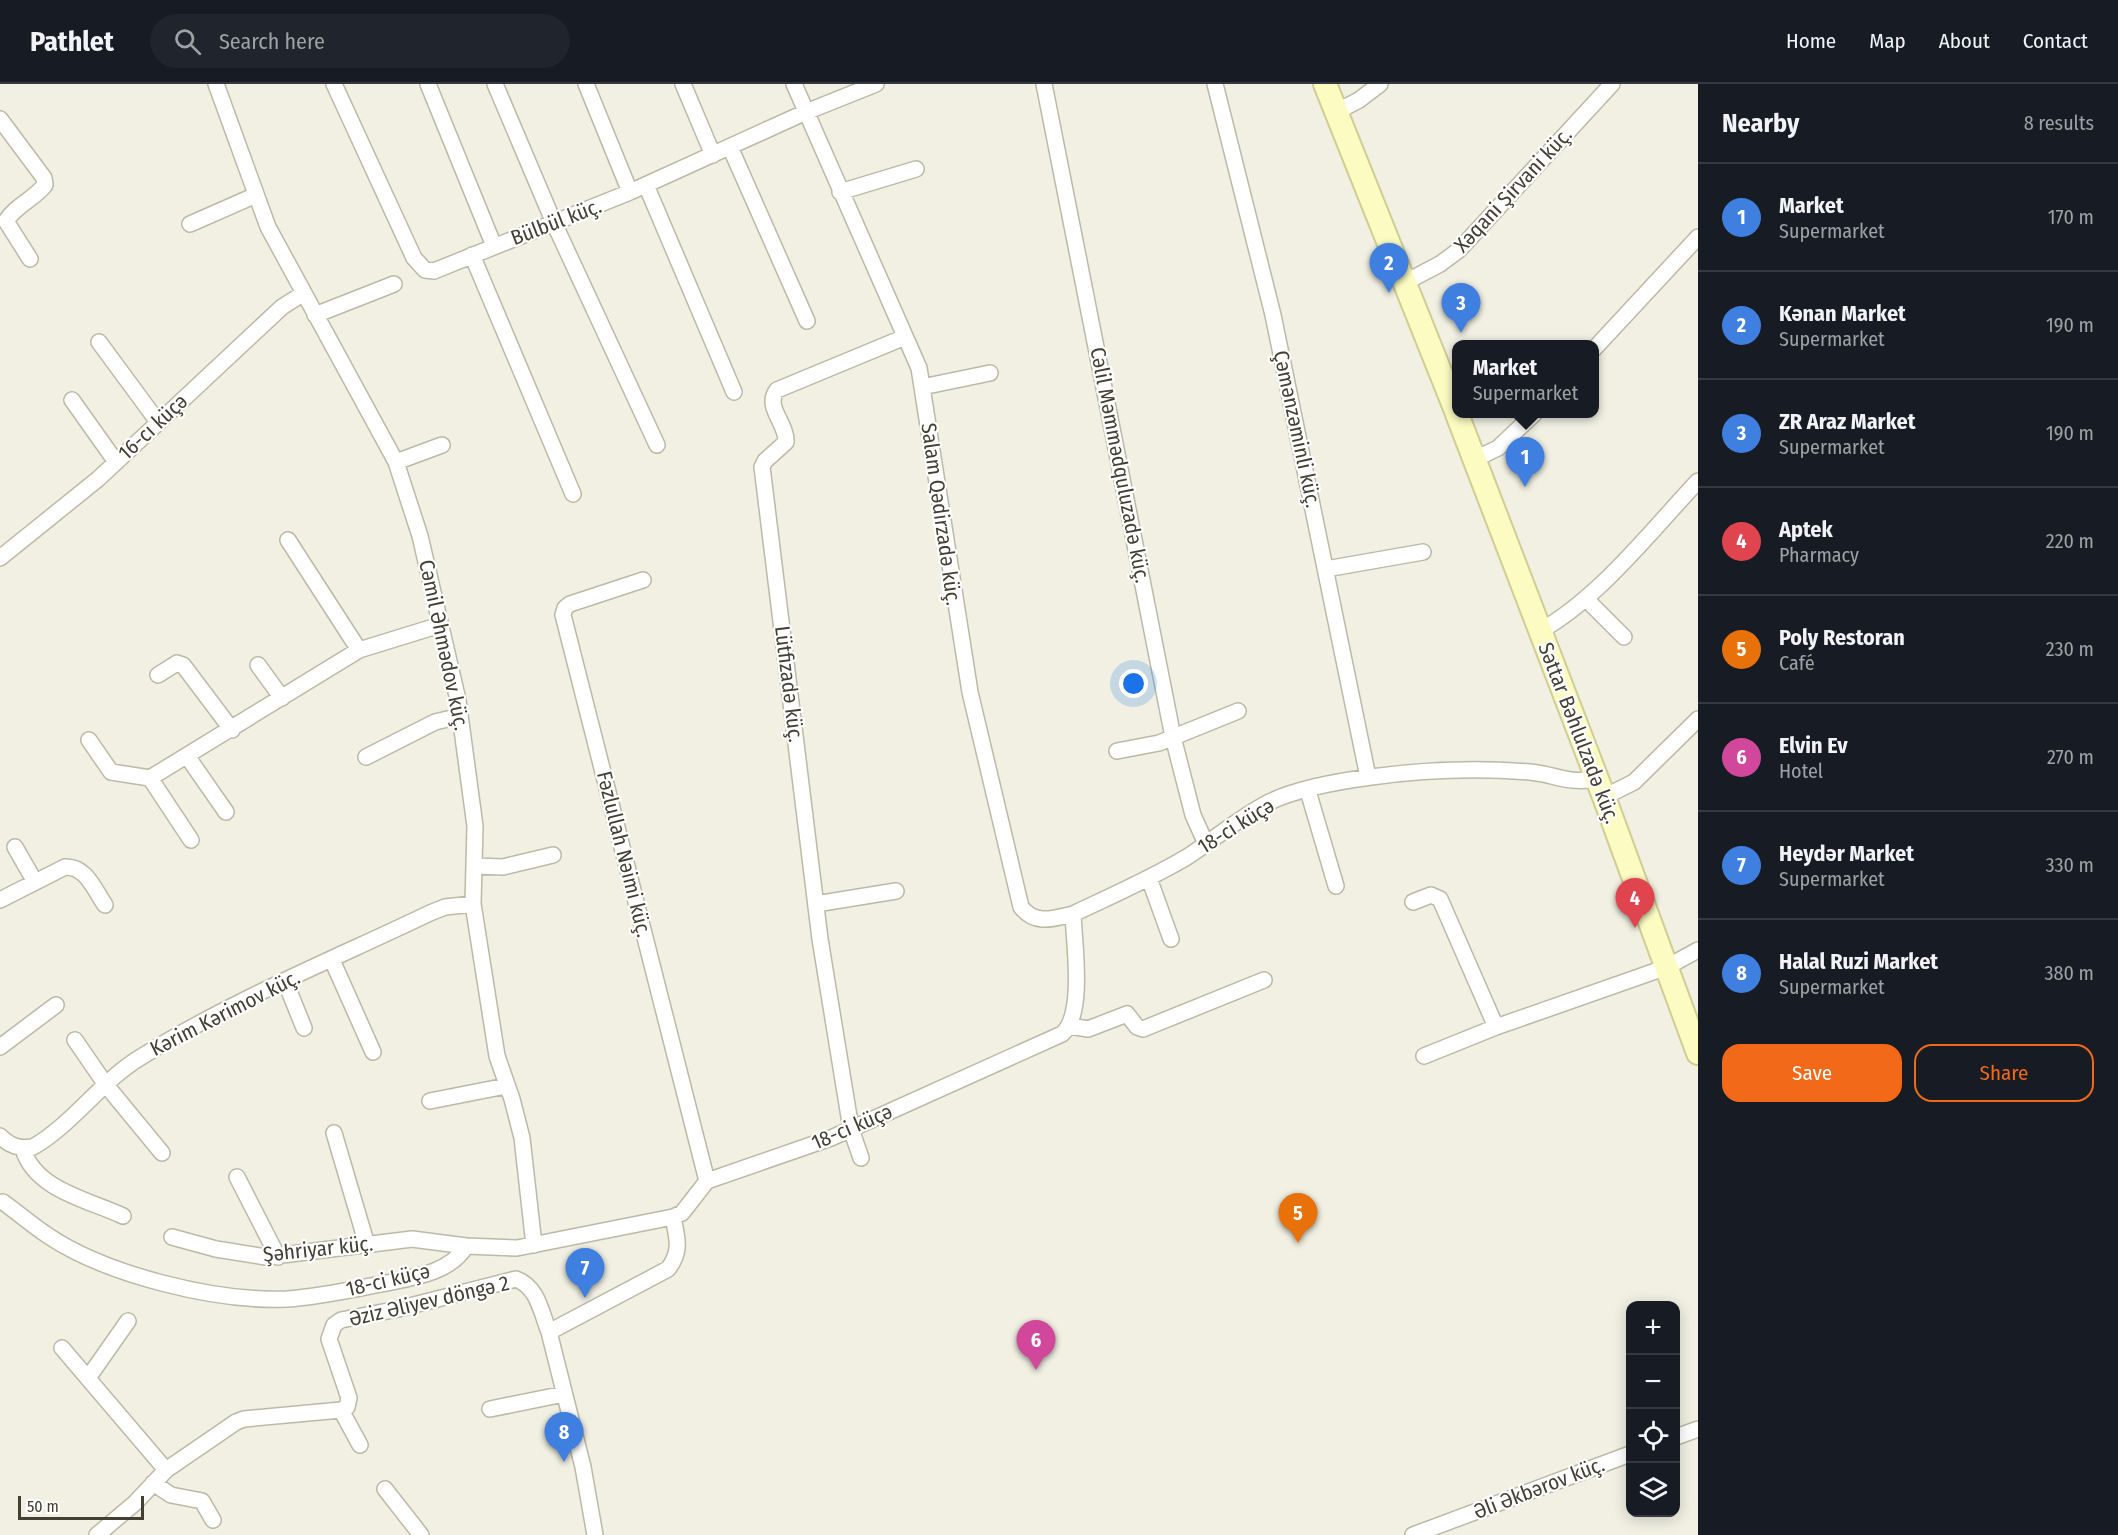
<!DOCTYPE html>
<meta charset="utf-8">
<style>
:root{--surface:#171b24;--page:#20242c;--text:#f1f3f6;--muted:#9ea1a6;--line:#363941;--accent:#f26919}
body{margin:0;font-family:"Fira Sans Condensed",sans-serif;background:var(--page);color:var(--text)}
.controls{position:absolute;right:18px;bottom:18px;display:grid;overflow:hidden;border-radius:12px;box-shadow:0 3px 15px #0003}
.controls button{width:54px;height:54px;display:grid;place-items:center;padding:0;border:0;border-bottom:2px solid var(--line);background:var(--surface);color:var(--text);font:30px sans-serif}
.scale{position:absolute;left:18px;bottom:15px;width:126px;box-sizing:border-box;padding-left:6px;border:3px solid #424034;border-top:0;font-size:16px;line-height:21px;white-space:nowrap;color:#424034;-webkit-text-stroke:4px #fff;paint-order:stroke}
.you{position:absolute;left:1134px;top:600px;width:21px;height:21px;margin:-15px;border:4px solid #fff;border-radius:50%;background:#1a73e8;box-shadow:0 0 0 9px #1a73e833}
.badge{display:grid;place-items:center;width:39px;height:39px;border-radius:50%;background:var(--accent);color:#fff;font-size:20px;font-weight:700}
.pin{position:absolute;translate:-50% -50px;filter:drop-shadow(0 2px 3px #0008)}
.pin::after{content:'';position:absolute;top:32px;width:21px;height:18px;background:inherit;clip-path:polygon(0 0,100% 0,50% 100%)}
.popup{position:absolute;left:1452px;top:256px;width:147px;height:78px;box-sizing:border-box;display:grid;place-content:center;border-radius:12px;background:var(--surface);filter:drop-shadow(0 2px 4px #0005);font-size:20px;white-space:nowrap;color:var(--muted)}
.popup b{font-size:22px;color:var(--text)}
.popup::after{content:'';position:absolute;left:50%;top:100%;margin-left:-12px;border:12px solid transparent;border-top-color:var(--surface)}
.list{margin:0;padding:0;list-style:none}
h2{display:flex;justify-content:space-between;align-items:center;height:78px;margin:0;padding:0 24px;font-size:26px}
h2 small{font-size:20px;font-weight:400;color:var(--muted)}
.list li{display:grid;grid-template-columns:39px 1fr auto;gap:18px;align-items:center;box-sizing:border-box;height:108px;padding:0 24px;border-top:2px solid var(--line)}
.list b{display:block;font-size:22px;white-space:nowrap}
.list p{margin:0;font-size:20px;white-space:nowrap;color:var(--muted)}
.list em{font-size:20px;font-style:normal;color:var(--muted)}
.actions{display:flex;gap:12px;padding:18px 24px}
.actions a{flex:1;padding:14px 0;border:2px solid var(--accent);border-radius:18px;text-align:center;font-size:21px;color:var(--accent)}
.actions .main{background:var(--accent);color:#fff}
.icon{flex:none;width:33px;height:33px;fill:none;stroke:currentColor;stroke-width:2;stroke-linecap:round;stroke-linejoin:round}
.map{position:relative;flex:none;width:1698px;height:1451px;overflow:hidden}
header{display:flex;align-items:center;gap:36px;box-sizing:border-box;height:84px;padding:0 30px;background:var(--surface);border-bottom:2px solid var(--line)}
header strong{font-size:28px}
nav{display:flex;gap:33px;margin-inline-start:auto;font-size:21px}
.search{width:420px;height:54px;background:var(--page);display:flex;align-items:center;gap:15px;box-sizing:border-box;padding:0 21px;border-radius:33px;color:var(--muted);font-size:22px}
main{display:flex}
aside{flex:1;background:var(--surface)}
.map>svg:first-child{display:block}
</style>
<header>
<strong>Pathlet</strong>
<div class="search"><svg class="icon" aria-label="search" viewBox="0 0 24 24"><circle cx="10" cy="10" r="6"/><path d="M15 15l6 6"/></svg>Search here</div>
<nav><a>Home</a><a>Map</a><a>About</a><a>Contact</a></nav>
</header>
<main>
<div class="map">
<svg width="1698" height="1451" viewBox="0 0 1698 1451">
<rect width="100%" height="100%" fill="#f1f0e3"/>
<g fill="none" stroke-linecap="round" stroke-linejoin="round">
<!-- street casing -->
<g stroke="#bcb9a6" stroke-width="18">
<path id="street" d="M216,0l52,143 128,235 24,74 38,164 17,126 -2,78 24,152 15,43 10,39 12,107
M334,0l80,174 11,12 9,1 196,-79 176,-80 70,-28
M428,0l66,162
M495,0l59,139 103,222
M586,0l44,108
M683,0l30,71
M794,0l125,284 51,324 51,215c14,18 31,12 52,7
M1044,0l129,653 20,78 13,29
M1215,0l58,231 95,462
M1336,28l23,-12 21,-16
M0,35l44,59 1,7c-11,14 -30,21 -39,36l24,38
M730,63l77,174
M646,101l88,207
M840,108l76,-23
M190,140l66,-29
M472,171l101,239
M1404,199l36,-19 19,-14 153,-166
M315,231l79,-31
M99,258l59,80
M1594,265l104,-112
M922,303l68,-14
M72,316l44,62
M1475,375l23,-11 36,-34
M396,378l46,-17
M288,456l71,110
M0,474l98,-79 184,-172 22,-14
M1326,485l97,-17
M643,496l-73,24 -5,4 -2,7 144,566
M1586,515l38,38
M1540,547c59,-33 111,-100 158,-150
M258,581l24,33
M158,591l19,-12 6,2 49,65
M89,656l22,32 39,6 209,-128 81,-25
M1117,667l42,-8 79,-32
M187,672l39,56
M366,673l69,-35 25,-6
M150,694l41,62
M1308,707l28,95
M1604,713l30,-15 64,-63
M15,763l20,35
M475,782l28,1 50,-12
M1149,794l22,61
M0,816l65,-33c21,-1 29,22 40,38
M1413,818l18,-7 9,4 56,128
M816,820l80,-13
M332,876l41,92
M285,897l19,47
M1070,942l18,3 39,-15 10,13 6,2 121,-49
M75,956l31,45 56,68
M0,963l56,-42
M1424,972l72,-29 171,-60 31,-17
M430,1017l76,-15
M334,1049l33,112
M0,1052c10,10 19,13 33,11 40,-23 68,-66 108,-90 92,-57 193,-98 289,-144l15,-6 28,-3
M23,1065c12,41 66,51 100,67
M861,1074l-10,-29 -31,-190 -58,-472 3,-6 21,-19c1,-19 -22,-35 -9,-52l128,-53
M237,1093l41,80
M3,1118c15,11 29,23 44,33 59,40 169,67 240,64 31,-2 63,-9 94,-15 29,-6 69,-10 85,-38l51,2 156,-31 9,-4 25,-32 124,-43 231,-104c23,-19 12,-91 11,-120 38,-18 77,-35 114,-57 25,-16 48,-36 75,-51 27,-16 78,-25 109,-29 52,-7 108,-9 159,-5 28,3 36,12 67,7
M172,1153l44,12 50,8 146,-18 54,7
M62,1264l104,122
M88,1294l40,-57
M490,1325l74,-15
M341,1326l19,35
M1676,1353l22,-8
M153,1399l18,12 31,6 11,19
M385,1405l36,46
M97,1451l38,-32 31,-33 70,-48 8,-3 97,-9 6,-3 2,-9 -20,-59 5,-14 7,-5 57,-11 118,-30c22,8 25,33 33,53
M595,1451l-12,-68 -34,-135 119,-63c14,-18 9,-31 5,-52
M1413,1451l217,-81"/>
</g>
<!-- secondary casing -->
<g stroke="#d0cd94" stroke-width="26">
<path id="secondary" d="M1325,0l131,327
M1457,330l147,383 94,256"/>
</g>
<!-- street -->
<use href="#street" stroke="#fff" stroke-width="15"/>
<!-- secondary -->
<use href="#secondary" stroke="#fcfbc2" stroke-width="22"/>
</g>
<g text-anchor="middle" stroke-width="4.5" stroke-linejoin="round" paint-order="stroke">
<!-- street labels -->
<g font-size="21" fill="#424034" stroke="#fff">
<text transform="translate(1513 106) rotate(-47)" y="7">Xəqani Şirvani küç.</text>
<text transform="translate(556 138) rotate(-21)" y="7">Bülbül küç.</text>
<text transform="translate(153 343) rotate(-43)" y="7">16-cı küçə</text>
<text transform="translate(1297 345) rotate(78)" y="7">Çəmənzəminli küç.</text>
<text transform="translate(1120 381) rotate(79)" y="7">Cəlil Məmmədquluzadə küç.</text>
<text transform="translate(941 430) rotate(82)" y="7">Salam Qədirzadə küç.</text>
<text transform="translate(444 561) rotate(78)" y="7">Cəmil Əhmədov küç.</text>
<text transform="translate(789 600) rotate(83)" y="7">Lütfizadə küç.</text>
<text transform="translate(1579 649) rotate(69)" y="7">Səttar Bəhlulzadə küç.</text>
<text transform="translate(1236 742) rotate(-32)" y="7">18-ci küçə</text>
<text transform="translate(624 770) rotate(76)" y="7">Fəzlullah Nəimi küç.</text>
<text transform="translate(225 929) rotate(-27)" y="7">Kərim Kərimov küç.</text>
<text transform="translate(852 1043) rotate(-23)" y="7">18-ci küçə</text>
<text transform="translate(318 1165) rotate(-6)" y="7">Şəhriyar küç.</text>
<text transform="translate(388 1196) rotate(-13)" y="7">18-ci küçə</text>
<text transform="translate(429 1217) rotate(-13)" y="7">Əziz Əliyev döngə 2</text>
<text transform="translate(1539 1404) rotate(-21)" y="7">Əli Əkbərov küç.</text>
</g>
</g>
</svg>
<div class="controls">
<button>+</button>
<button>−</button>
<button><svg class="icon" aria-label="locate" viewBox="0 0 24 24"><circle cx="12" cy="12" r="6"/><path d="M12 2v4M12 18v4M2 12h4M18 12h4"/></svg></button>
<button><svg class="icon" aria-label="layers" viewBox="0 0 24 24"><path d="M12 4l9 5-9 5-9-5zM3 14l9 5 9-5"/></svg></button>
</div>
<div class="scale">50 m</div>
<div class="you"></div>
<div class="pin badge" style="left:1525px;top:403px;background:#3f7fe0">1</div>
<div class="popup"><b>Market</b>Supermarket</div>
<div class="pin badge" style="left:1389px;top:209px;background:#3f7fe0">2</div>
<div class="pin badge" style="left:1461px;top:249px;background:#3f7fe0">3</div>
<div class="pin badge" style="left:1635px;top:844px;background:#e0444e">4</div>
<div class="pin badge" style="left:1298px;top:1159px;background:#e8710a">5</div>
<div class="pin badge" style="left:1036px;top:1286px;background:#d1479c">6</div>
<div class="pin badge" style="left:585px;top:1214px;background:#3f7fe0">7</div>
<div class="pin badge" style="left:564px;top:1378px;background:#3f7fe0">8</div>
</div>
<aside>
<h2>Nearby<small>8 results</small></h2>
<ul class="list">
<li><span class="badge" style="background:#3f7fe0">1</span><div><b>Market</b><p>Supermarket</p></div><em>170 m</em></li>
<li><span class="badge" style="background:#3f7fe0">2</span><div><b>Kənan Market</b><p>Supermarket</p></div><em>190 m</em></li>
<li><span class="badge" style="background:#3f7fe0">3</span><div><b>ZR Araz Market</b><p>Supermarket</p></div><em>190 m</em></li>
<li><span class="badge" style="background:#e0444e">4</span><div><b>Aptek</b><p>Pharmacy</p></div><em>220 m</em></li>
<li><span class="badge" style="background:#e8710a">5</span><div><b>Poly Restoran</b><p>Café</p></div><em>230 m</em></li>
<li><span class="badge" style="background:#d1479c">6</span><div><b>Elvin Ev</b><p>Hotel</p></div><em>270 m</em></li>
<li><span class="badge" style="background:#3f7fe0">7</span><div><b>Heydər Market</b><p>Supermarket</p></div><em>330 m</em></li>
<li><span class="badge" style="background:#3f7fe0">8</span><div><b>Halal Ruzi Market</b><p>Supermarket</p></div><em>380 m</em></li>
</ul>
<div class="actions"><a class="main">Save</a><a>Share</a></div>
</aside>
</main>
